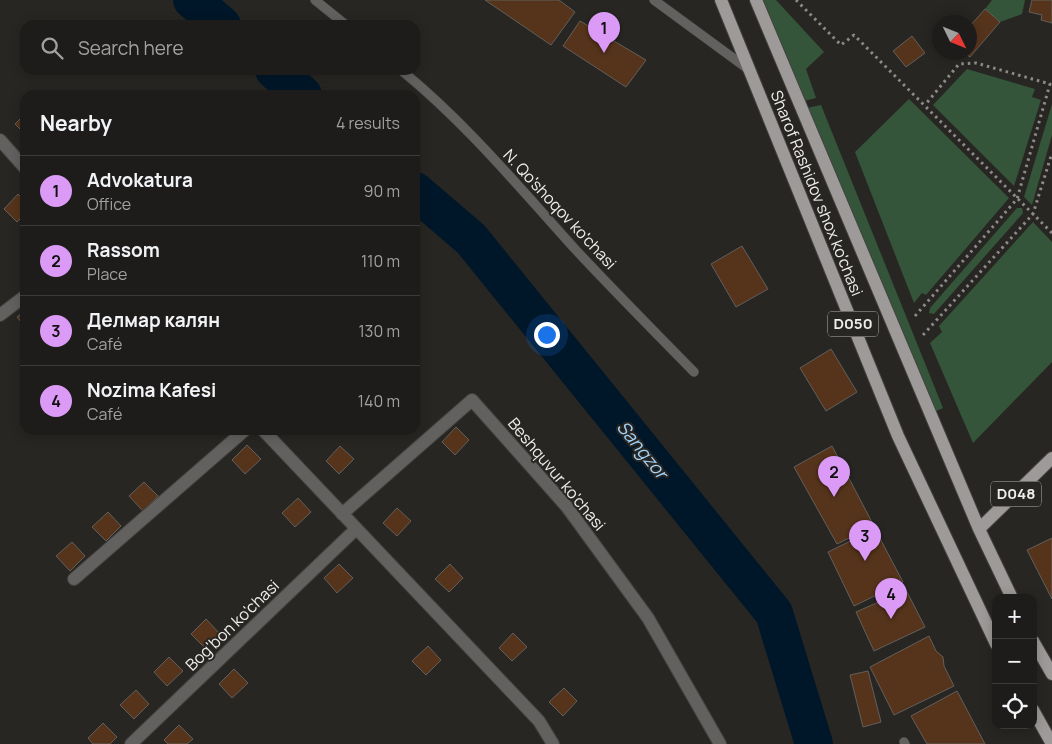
<!DOCTYPE html>
<meta charset="utf-8">
<style>
:root{--surface:#1e1c1a;--page:#2b2927;--text:#f1f3f6;--muted:#a1a1a2;--line:#3c3a39;--accent:#da9af6}
body{margin:0;font-family:Manrope,sans-serif;background:var(--page);color:var(--text)}
.controls{position:absolute;right:15px;bottom:15px;display:grid;overflow:hidden;border-radius:10px;box-shadow:0 2px 12px #0003}
.controls button{width:45px;height:45px;display:grid;place-items:center;padding:0;border:0;border-bottom:1px solid var(--line);background:var(--surface);color:var(--text);font:25px sans-serif}
.compass{position:absolute;left:932px;top:15px;width:45px;height:45px;border-radius:50%;background:var(--surface);box-shadow:0 2px 12px #0003;rotate:133deg}
.you{position:absolute;left:546px;top:334px;width:18px;height:18px;margin:-12px;border:4px solid #fff;border-radius:50%;background:#1a73e8;box-shadow:0 0 0 8px #1a73e833}
.badge{display:grid;place-items:center;width:32px;height:32px;border-radius:50%;background:var(--accent);color:#111;font-size:16px;font-weight:700}
.pin{position:absolute;translate:-50% -41px;filter:drop-shadow(0 1px 2px #0008)}
.pin::after{content:'';position:absolute;top:26px;width:18px;height:15px;background:inherit;clip-path:polygon(0 0,100% 0,50% 100%)}
.list{margin:0;padding:0;list-style:none}
h2{display:flex;justify-content:space-between;align-items:center;height:65px;margin:0;padding:0 20px;font-size:21px}
h2 small{font-size:16px;font-weight:400;color:var(--muted)}
.list li{display:grid;grid-template-columns:32px 1fr auto;gap:15px;align-items:center;box-sizing:border-box;height:70px;padding:0 20px;border-top:1px solid var(--line)}
.list b{display:block;font-size:19px;white-space:nowrap}
.list p{margin:0;font-size:16px;white-space:nowrap;color:var(--muted)}
.list em{font-size:16px;font-style:normal;color:var(--muted)}
.icon{flex:none;width:28px;height:28px;fill:none;stroke:currentColor;stroke-width:2;stroke-linecap:round;stroke-linejoin:round}
.map{position:relative;flex:none;width:1052px;height:744px;overflow:hidden}
.search{position:absolute;background:var(--surface);box-shadow:0 2px 12px #0003;left:20px;top:20px;width:400px;height:55px;display:flex;align-items:center;gap:12px;box-sizing:border-box;padding:0 18px;border-radius:15px;color:var(--muted);font-size:19px}
.panel{position:absolute;background:var(--surface);box-shadow:0 2px 12px #0003;left:20px;top:90px;width:400px;height:345px;border-radius:15px}
.map>svg:first-child{display:block}
</style>
<div class="map">
<svg width="1052" height="744" viewBox="0 0 1052 744">
<rect width="100%" height="100%" fill="#282623"/>
<!-- green -->
<path fill="#34553a" d="M762,0h14l48,52 -18,17 10,29 -12,3z
M992,0h33l-3,14 -22,8 -15,-13z
M967,69l68,20 -3,8 9,3 -27,86 -81,-81z
M909,99l100,99 -83,97 -4,-2 -8,10 -59,-151z
M1052,104v31l-20,70 -8,-8z
M821,105l122,303 -9,4 -127,-304z
M1017,208h5l1,5 -89,101 -5,-1 1,-5z
M1033,222l19,20v120l-79,81 -43,-100 12,-11 -3,-6z"/>
<g fill="none" stroke-linecap="round" stroke-linejoin="round">
<!-- river -->
<path stroke="#001729" stroke-width="38" d="M192,0l30,25
M274,70l29,25
M415,191l56,48 303,374 40,131"/>
</g>
<!-- building -->
<path fill="#55341b" stroke="#635f5c" d="M485,0h74l16,12 -24,33z
M1032,0h20v23l-11,-3 1,-5 -13,-3z
M985,9l15,13 -30,35 -7,-5h7v-26z
M580,21l66,39 -20,27 -63,-41z
M912,36l13,17 -19,14 -13,-16z
M25,114v20l-10,-10z
M18,194l7,7v13l-8,8 -13,-13z
M742,246l26,43 -32,18 -25,-43z
M25,311v16l-8,-10z
M831,349l26,43 -31,19 -26,-43z
M456,427l13,13 -14,15 -13,-13z
M247,445l14,14 -16,15 -13,-14z
M340,446l14,13 -15,15 -13,-13z
M832,446l42,80 -37,18 -43,-77z
M144,482l14,14 -15,15 -14,-15z
M298,498l13,14 -16,15 -13,-14z
M397,508l14,13 -14,15 -14,-13z
M108,512l13,14 -15,15 -14,-14z
M875,529l28,53 -49,24 -26,-54z
M1052,538v61l-25,-49z
M72,542l13,14 -15,15 -14,-15z
M339,564l14,14 -16,15 -13,-15z
M450,564l13,14 -14,14 -14,-13z
M906,590l19,37 -51,24 -18,-39z
M206,619l14,15 -15,14 -14,-14z
M513,633l14,14 -15,14 -13,-13z
M929,636l7,15 7,6 1,9 10,20 -60,29 -24,-48z
M428,646l13,14 -15,15 -14,-14z
M169,657l14,14 -16,15 -13,-14z
M234,669l14,14 -16,15 -13,-14z
M868,671l13,51 -18,5 -13,-52z
M564,688l13,13 -14,15 -14,-14z
M136,690l13,14 -15,15 -14,-14z
M957,691l28,53h-58l-16,-28z
M103,723l14,14 -7,7h-17l-5,-6z
M179,725l14,14 -6,5h-19l-4,-4z"/>
<g fill="none" stroke-linecap="round" stroke-linejoin="round">
<!-- lane casing -->
<g stroke="#44423f" stroke-width="10">
<path id="lane" d="M315,0l31,25
M654,0l94,69
M401,70c65,53 118,117 174,179 39,42 79,82 119,123
M904,742l1,2"/>
</g>
<!-- street casing -->
<g stroke="#44423f" stroke-width="14">
<path id="street" d="M0,140l25,28
M0,315l25,-19
M263,430l276,291 14,23
M342,514l130,-114 95,107 81,111 72,126
M74,579l171,-149
M131,744l225,-215"/>
</g>
<!-- primary casing -->
<g stroke="#44423f" stroke-width="14">
<path id="primary" d="M721,0l177,436 98,208
M756,0l223,529 33,69
M979,529l73,-71
M1033,641l19,33
M1033,710l19,34"/>
</g>
<!-- path -->
<path stroke="#8d8b89" stroke-width="3" stroke-dasharray="2.5 4" stroke-linecap="butt" d="M796,0l45,45 13,-10 198,198
M915,316l102,-117 33,-115 -74,-21 -17,1 -34,41
M923,335l110,-121 19,-61"/>
<!-- lane -->
<use href="#lane" stroke="#636060" stroke-width="9"/>
<!-- street -->
<use href="#street" stroke="#636060" stroke-width="12"/>
<!-- primary -->
<use href="#primary" stroke="#9e9a99" stroke-width="12"/>
</g>
<g text-anchor="middle" stroke-width="4" stroke-linejoin="round" paint-order="stroke">
<!-- shield labels -->
<g fill="#282623" stroke="#b4b2b0" stroke-width="1">
<rect x="828" y="311.5" width="50" height="25" rx="4"/>
<rect x="991" y="481.5" width="50" height="25" rx="4"/>
</g>
<g font-size="15" font-weight="bold" fill="#f0eeec">
<text x="853" y="329">D050</text>
<text x="1016" y="499">D048</text>
</g>
<!-- street labels -->
<g font-size="16" fill="#f0eeec" stroke="#282623">
<text transform="translate(817 193) rotate(68)" y="6">Sharof Rashidov shox ko'chasi</text>
<text transform="translate(560 209) rotate(47)" y="6">N. Qo'shoqov ko'chasi</text>
<text transform="translate(557 474) rotate(50)" y="6">Beshquvur ko'chasi</text>
<text transform="translate(232 625) rotate(-44)" y="6">Bog'bon ko'chasi</text>
</g>
<!-- water labels -->
<g font-size="18" font-style="italic" fill="#a3d3f8" stroke="#282623">
<text transform="translate(642 450) rotate(51)" y="6">Sangzor</text>
</g>
</g>
</svg>
<div class="controls">
<button>+</button>
<button>−</button>
<button><svg class="icon" aria-label="locate" viewBox="0 0 24 24"><circle cx="12" cy="12" r="6"/><path d="M12 2v4M12 18v4M2 12h4M18 12h4"/></svg></button>
</div>
<svg class="compass" viewBox="-18 -18 36 36"><path d="M0-13l5 13h-10z" fill="#e53935"/><path d="M0 13l5-13h-10z" fill="#a1a1a2"/></svg>
<div class="you"></div>
<div class="pin badge" style="left:604px;top:53px">1</div>
<div class="pin badge" style="left:834px;top:497px">2</div>
<div class="pin badge" style="left:865px;top:561px">3</div>
<div class="pin badge" style="left:891px;top:619px">4</div>
<div class="search"><svg class="icon" aria-label="search" viewBox="0 0 24 24"><circle cx="10" cy="10" r="6"/><path d="M15 15l6 6"/></svg>Search here</div>
<section class="panel">
<h2>Nearby<small>4 results</small></h2>
<ul class="list">
<li><span class="badge">1</span><div><b>Advokatura</b><p>Office</p></div><em>90 m</em></li>
<li><span class="badge">2</span><div><b>Rassom</b><p>Place</p></div><em>110 m</em></li>
<li><span class="badge">3</span><div><b>Делмар калян</b><p>Café</p></div><em>130 m</em></li>
<li><span class="badge">4</span><div><b>Nozima Kafesi</b><p>Café</p></div><em>140 m</em></li>
</ul>
</section>
</div>
